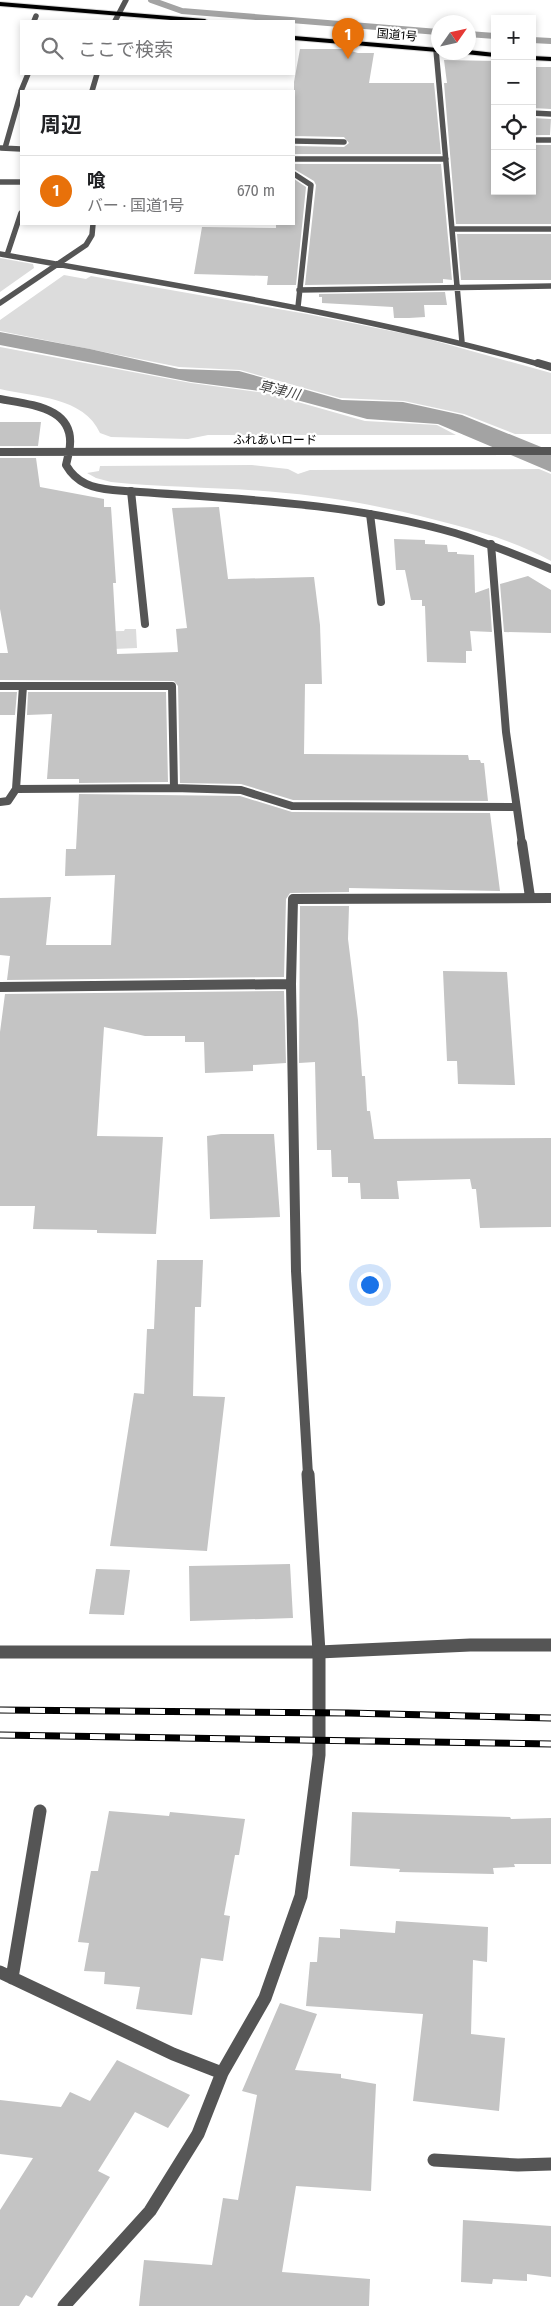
<!DOCTYPE html>
<html lang="ja">
<meta charset="utf-8">
<style>
:root{--surface:#fff;--page:#f6f6f6;--text:#202124;--muted:#757577;--line:#e0e0e0;--accent:#0f766e}
body{margin:0;font-family:"Fira Sans Condensed","Noto Sans JP",sans-serif;background:var(--page);color:var(--text)}
.controls{position:absolute;right:15px;top:15px;display:grid;overflow:hidden;border-radius:0px;box-shadow:0 2px 8px #0003}
.controls button{width:45px;height:45px;display:grid;place-items:center;padding:0;border:0;border-bottom:1px solid var(--line);background:var(--surface);color:var(--text);font:25px sans-serif}
.compass{position:absolute;left:431px;top:15px;width:45px;height:45px;border-radius:50%;background:var(--surface);box-shadow:0 2px 8px #0003;rotate:56deg}
.you{position:absolute;left:369px;top:1284px;width:18px;height:18px;margin:-12px;border:4px solid #fff;border-radius:50%;background:#1a73e8;box-shadow:0 0 0 8px #1a73e833}
.badge{display:grid;place-items:center;width:32px;height:32px;border-radius:50%;background:var(--accent);color:#fff;font-size:16px;font-weight:700}
.pin{position:absolute;translate:-50% -41px;filter:drop-shadow(0 1px 2px #0008)}
.pin::after{content:'';position:absolute;top:26px;width:18px;height:15px;background:inherit;clip-path:polygon(0 0,100% 0,50% 100%)}
.list{margin:0;padding:0;list-style:none}
h2{display:flex;justify-content:space-between;align-items:center;height:65px;margin:0;padding:0 20px;font-size:21px}
h2 small{font-size:16px;font-weight:400;color:var(--muted)}
.list li{display:grid;grid-template-columns:32px 1fr auto;gap:15px;align-items:center;box-sizing:border-box;height:70px;padding:0 20px;border-top:1px solid var(--line)}
.list b{display:block;font-size:19px;white-space:nowrap}
.list p{margin:0;font-size:16px;white-space:nowrap;color:var(--muted)}
.list em{font-size:16px;font-style:normal;color:var(--muted)}
.icon{flex:none;width:28px;height:28px;fill:none;stroke:currentColor;stroke-width:2;stroke-linecap:round;stroke-linejoin:round}
.map{position:relative;flex:none;width:551px;height:2306px;overflow:hidden}
.search{position:absolute;background:var(--surface);box-shadow:0 2px 8px #0003;left:20px;top:20px;width:275px;height:55px;display:flex;align-items:center;gap:12px;box-sizing:border-box;padding:0 18px;border-radius:0px;color:var(--muted);font-size:19px}
.panel{position:absolute;background:var(--surface);box-shadow:0 2px 8px #0003;left:20px;top:90px;width:275px;height:135px;border-radius:0px}
.map>svg:first-child{display:block}
</style>
<div class="map">
<svg width="551" height="2306" viewBox="0 0 551 2306">
<rect width="100%" height="100%" fill="#fff"/>
<!-- green -->
<path fill="#dcdcdc" d="M0,258l33,6 1,4 -34,24z
M64,275l22,4 5,-3 216,38 114,23 130,36v61h-36l-51,-20 -60,-13 -64,-3 -100,-28 -61,-3 -179,-36v-11z
M0,347l191,36 75,10 99,28 72,4 19,10h-248l-20,4 -77,-2 -11,-4c-16,-36 -65,-36 -100,-44z
M252,465l36,4 10,5 12,-4 229,-1 12,5v87c-30,-17 -63,-27 -96,-36 -55,-15 -112,-27 -169,-32 -58,-6 -117,-5 -175,-11l-15,-4 -9,-5 12,-2 1,-5z
M125,629h11l1,19 -71,3 -1,-19 59,-1z"/>
<!-- water -->
<path fill="#a3a3a3" d="M0,332l90,17 89,20 60,2 103,29 61,2 59,13 89,36v21l-113,-48 -71,-5 -100,-27 -76,-10 -191,-37z"/>
<g fill="none" stroke-linecap="round" stroke-linejoin="round">
<!-- stream -->
<path stroke="#a3a3a3" stroke-width="6" d="M151,0l31,11 256,21
M468,34l27,2
M532,40l19,1"/>
</g>
<!-- building -->
<path fill="#c4c4c4" d="M300,49h44l14,4h16l-5,30h65l7,71h-147v-8l50,1 5,-4 -5,-6 -50,-1v-54z
M444,60l51,1v130h37v-46h19v79h-95l-12,-141h3z
M532,67h19v42l-19,-1z
M532,118l19,1 -1,16h-18z
M294,164h147l11,116 -9,-1v4l-138,2 11,-100 -2,-4 -20,-12z
M294,179l12,8 -10,98h-29l1,-9 -74,-2 8,-47 74,1v-4h18z
M457,234h94v46h-90z
M445,292l2,13h-23l1,12 -16,1h-15l-1,-11 -71,-4v-6h-3v-3z
M0,422h41l-3,24h-38z
M0,458h36l4,29 64,12v8h7l5,76h-3l4,71 61,-2 -2,-23 11,-1 -15,-120 47,-1 9,72 86,-2 6,48 2,59h-17l-1,70 164,1 1,5h11l1,3h3l4,38 -195,-1 -52,-16 -61,-1 -2,-97 -4,-5 -174,-1v-27h8l-8,-44z
M394,539l31,1v4l22,1 1,7h9v2l17,1 1,38 14,-5 3,44 -22,-1 2,20h-6v12l-39,-1 -2,-56h-3v-6h-11l-6,-30h-9z
M528,576l23,14v43l-47,-1 -4,-48z
M0,692h17l-2,23h-15z
M28,692h138l2,90 -89,1v-4h-32l5,-65 -25,1z
M79,794l161,2 52,16 198,1 10,78 -151,-3v4l-59,1 -4,6 -2,78 -277,3 3,-24 -10,-1v-57l51,-1 -5,48h65l4,-70 -50,1 1,-27h10z
M300,906h49l-1,33 10,81 4,56h3l2,35h3l4,28 177,-1v89l-71,1 -4,-39h-4l-2,-10 -73,2 2,18h-38l-1,-16h-12v-6h-16l-1,-27h-14l-2,-88 -16,1z
M443,971l64,1 8,113 -57,-1 -1,-23h-10z
M284,991l2,72 -33,2v6l-48,2 -1,-31h-19v-6h-40l-41,-9 -7,109 66,1 -7,97 -59,-1v-3l-64,-1 2,-23h-35v-174l5,-38z
M221,1134h53l6,83 -70,2 -3,-83z
M157,1260h46l-2,47h-6l-2,89 32,1 -18,154 -97,-5 24,-153 10,1 3,-65h7z
M290,1564l3,54 -103,3 -1,-55z
M96,1569l34,1 -6,45 -35,-1z
M109,1811l60,5 1,-4 75,7 -6,36h-4l-11,60 6,1 -7,45 -22,-3 -9,57 -56,-6 4,-22 -36,-3 1,-12 -21,-1 5,-28 -11,-1 13,-71h7z
M352,1812l158,5 1,2 40,-1v46h-37l1,3 -22,1 1,6 -95,-2 1,-3 -50,-3z
M396,1921l92,6 -1,35 -14,-2 -2,74 34,4 -6,73 -86,-10 10,-87 -117,-8 4,-44h7l2,-25 21,1v-9l55,4z
M280,2003l37,11 -22,56 46,4v4l35,6 -5,107 -75,-5 -14,86 88,7 -1,27h-230l5,-46 68,5 11,-67 15,2 19,-105 -15,-4z
M117,2060l73,35 -22,33 -33,-16 -37,59 12,6 -78,121 -6,-3 -7,11h-19v-96l33,-52 -33,-4v-54l61,7 9,-15 20,9z
M463,2220l88,6v51l-24,-3v7l-34,-2 -1,5 -31,-2z"/>
<g fill="none" stroke-linecap="round" stroke-linejoin="round">
<!-- trunk casing -->
<g stroke="#dbdbdb" stroke-width="2">
<path id="trunk" d="M0,2l205,17 3,2h-25l-183,-15z
M294,36l144,12v4l-144,-12z
M468,50l27,3v4l-30,-3 3,-2z
M532,56l19,1v4l-19,-1z"/>
</g>
<!-- minor-far3 -->
<path stroke="#555" stroke-width="5.5" d="M34,21l2,-5
M115,21l11,-21
M438,44l-2,6 26,292
M21,91l7,-17
M92,91l5,-17
M532,113l19,1
M532,140h19
M294,141l50,1
M1,148l20,1
M5,148l16,-56
M294,159h152
M294,174l17,11 -13,122
M0,182h21
M452,229h99
M0,254c182,33 364,61 542,111
M7,255l14,-42
M299,290l252,-4
M0,303l86,-58 6,-10 1,-11"/>
<!-- minor-far2 -->
<path stroke="#555" stroke-width="8" d="M538,363l13,4
M0,399c33,6 78,9 69,53
M131,491l14,133
M370,514l11,88
M491,544l15,188 16,112
M0,686h172l2,102
M16,789l7,-103
M0,802l8,-1 8,-12 158,-1 67,2 51,16 224,1"/>
<!-- minor-far1 -->
<path stroke="#555" stroke-width="10" d="M522,843l8,54
M0,987l291,-3
M308,1475l-12,-204 -5,-287 2,-85 258,-1"/>
<!-- minor -->
<path stroke="#555" stroke-width="13" d="M0,1652h319
M0,1972l173,82 49,19
M12,1978l28,-167
M434,2160l84,5 33,-1
M64,2306l86,-95 48,-77 24,-61 43,-75 36,-102 18,-141v-103l-11,-178"/>
<!-- tertiary-far1 -->
<path stroke="#555" stroke-width="8" d="M0,452l551,-1
M69,452l-3,13c11,19 27,23 47,25 115,9 230,11 342,43 33,10 64,23 96,36"/>
<!-- tertiary -->
<path stroke="#555" stroke-width="13" d="M319,1652l151,-7h81"/>
<!-- trunk -->
<use href="#trunk" fill="#000" fill-rule="evenodd"/>
<!-- rail casing -->
<g stroke="#000" stroke-width="7">
<path id="rail" d="M0,1710l348,3 203,5
M0,1735l551,9"/>
</g>
<!-- rail -->
<use href="#rail" stroke="#fff" stroke-width="5" stroke-dasharray="15" stroke-linecap="butt"/>
</g>
<g text-anchor="middle" stroke-width="4.5" stroke-linejoin="round" paint-order="stroke">
<!-- far-street labels -->
<g font-size="12" fill="#000" stroke="#fff">
<text transform="translate(397 35) rotate(5)" y="4">国道1号</text>
<text x="275" y="444">ふれあいロード</text>
</g>
<!-- far-water labels -->
<g font-size="14" font-style="italic" fill="#444" stroke="#fff">
<text transform="translate(279 390) rotate(13)" y="5">草津川</text>
</g>
</g>
</svg>
<div class="controls">
<button>+</button>
<button>−</button>
<button><svg class="icon" aria-label="locate" viewBox="0 0 24 24"><circle cx="12" cy="12" r="6"/><path d="M12 2v4M12 18v4M2 12h4M18 12h4"/></svg></button>
<button><svg class="icon" aria-label="layers" viewBox="0 0 24 24"><path d="M12 4l9 5-9 5-9-5zM3 14l9 5 9-5"/></svg></button>
</div>
<svg class="compass" viewBox="-18 -18 36 36"><path d="M0-13l5 13h-10z" fill="#e53935"/><path d="M0 13l5-13h-10z" fill="#757577"/></svg>
<div class="you"></div>
<div class="pin badge" style="left:348px;top:59px;background:#e8710a">1</div>
<div class="search"><svg class="icon" aria-label="search" viewBox="0 0 24 24"><circle cx="10" cy="10" r="6"/><path d="M15 15l6 6"/></svg>ここで検索</div>
<section class="panel">
<h2>周辺<small></small></h2>
<ul class="list">
<li><span class="badge" style="background:#e8710a">1</span><div><b>喰</b><p>バー · 国道1号</p></div><em>670 m</em></li>
</ul>
</section>
</div>
